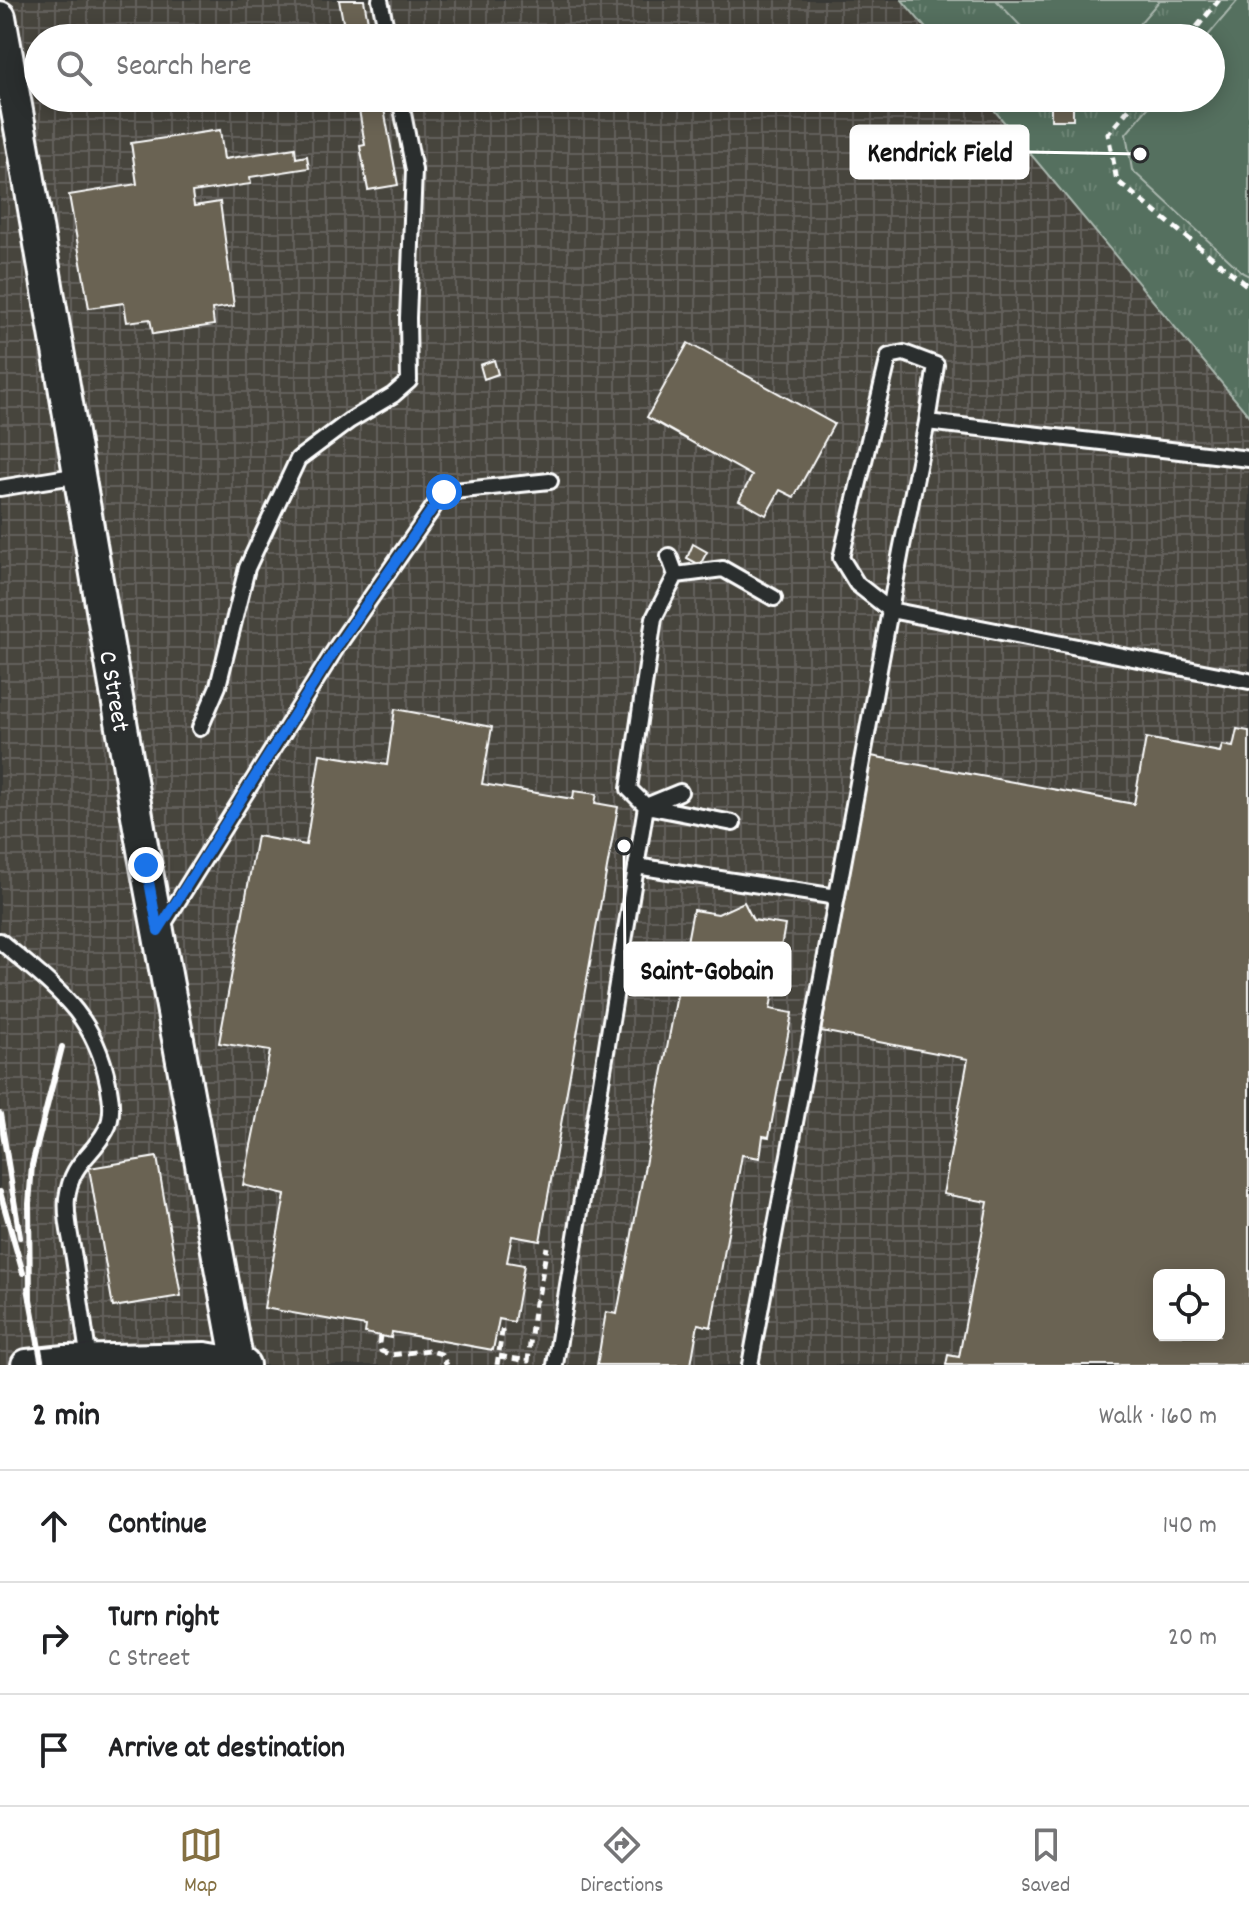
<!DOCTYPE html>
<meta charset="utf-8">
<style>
:root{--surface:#fff;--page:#f6f6f6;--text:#202124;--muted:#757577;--line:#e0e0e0;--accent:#847042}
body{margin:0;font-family:Dekko,sans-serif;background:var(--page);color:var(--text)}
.controls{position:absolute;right:24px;bottom:24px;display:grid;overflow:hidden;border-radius:12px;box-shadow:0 4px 20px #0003}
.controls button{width:72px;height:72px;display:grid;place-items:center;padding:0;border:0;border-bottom:2px solid var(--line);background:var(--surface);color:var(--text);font:40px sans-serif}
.stop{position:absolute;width:24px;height:24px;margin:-18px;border:6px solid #1a73e8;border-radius:50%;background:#fff}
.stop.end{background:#1a73e8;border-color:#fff;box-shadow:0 2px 8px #0008}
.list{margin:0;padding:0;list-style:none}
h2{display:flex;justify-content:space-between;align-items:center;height:104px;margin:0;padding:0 32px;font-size:34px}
h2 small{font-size:26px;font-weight:400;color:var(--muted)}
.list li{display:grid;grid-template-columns:52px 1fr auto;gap:24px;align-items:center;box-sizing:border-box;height:112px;padding:0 32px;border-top:2px solid var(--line)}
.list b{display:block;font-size:30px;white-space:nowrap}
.list p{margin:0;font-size:26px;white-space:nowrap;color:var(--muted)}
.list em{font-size:26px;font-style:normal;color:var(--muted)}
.icon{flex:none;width:44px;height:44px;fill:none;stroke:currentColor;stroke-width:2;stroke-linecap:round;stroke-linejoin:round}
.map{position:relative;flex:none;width:1249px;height:1365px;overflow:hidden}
.search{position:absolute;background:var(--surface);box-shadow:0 4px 20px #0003;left:24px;right:24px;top:24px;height:88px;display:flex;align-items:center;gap:20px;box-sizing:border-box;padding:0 28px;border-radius:44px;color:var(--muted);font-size:30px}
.sheet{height:440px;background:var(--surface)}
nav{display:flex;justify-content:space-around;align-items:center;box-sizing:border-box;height:112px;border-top:2px solid var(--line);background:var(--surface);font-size:22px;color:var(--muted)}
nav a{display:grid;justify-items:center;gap:4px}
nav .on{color:var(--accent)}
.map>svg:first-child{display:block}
</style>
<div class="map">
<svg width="1249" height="1365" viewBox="0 0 1249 1365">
<defs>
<pattern id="industrial-grid" width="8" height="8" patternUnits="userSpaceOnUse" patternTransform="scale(2)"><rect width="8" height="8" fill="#47453e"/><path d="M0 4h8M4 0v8" fill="none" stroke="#63615b"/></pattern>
<pattern id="grass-tufts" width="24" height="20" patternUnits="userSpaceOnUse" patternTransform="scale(2)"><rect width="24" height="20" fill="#546f5e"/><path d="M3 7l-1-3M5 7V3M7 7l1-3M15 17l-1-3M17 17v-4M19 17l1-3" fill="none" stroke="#6e8576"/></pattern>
</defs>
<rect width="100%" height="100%" fill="#373835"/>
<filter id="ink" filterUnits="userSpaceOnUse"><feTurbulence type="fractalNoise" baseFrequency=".0125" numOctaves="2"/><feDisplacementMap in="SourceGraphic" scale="16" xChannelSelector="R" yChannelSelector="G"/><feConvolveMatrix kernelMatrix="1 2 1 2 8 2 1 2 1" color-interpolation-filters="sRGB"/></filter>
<g filter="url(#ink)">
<!-- industrial -->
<path fill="url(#industrial-grid)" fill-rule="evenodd" d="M0,0h902l32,38h-896v60h946l265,318v949h-1249zM1159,1275h60v60h-60z"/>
<!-- grass -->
<path fill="url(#grass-tufts)" stroke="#aab7ae" stroke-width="2" d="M902,0h347v416l-265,-318h227v-60h-277z"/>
<!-- pitch -->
<path fill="#546f5e" stroke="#aab7ae" stroke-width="2" d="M996,0h164l-33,38h-95z
M1238,0h11v276l-6,-3 -111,-103 -6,-36 30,-36h55v-60h-5z"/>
<!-- building -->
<path fill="#6b6453" stroke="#fff" stroke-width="2" fill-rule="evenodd" d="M339,0h25l7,38h-25z
M357,98h25l16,87 -30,5 -8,-44 5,-1z
M1051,106h22v14h-22z
M220,130l4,29 71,-11 1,10 11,-2 2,12 -59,9 1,7 -59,8 2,14 26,-4 14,104 -22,3 2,16 -61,9 -3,-15 -23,3 -3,-19 -35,5 -20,-113 68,-11 -6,-41z
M688,343l146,81 -40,73 -14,-7 -14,25 -27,-15 13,-24 -105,-59z
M494,360l4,14 -14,5 -4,-14z
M693,544l14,8 -7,13 -13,-7z
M395,709l97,18 -10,57 91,15 1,-8 23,3 -2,9 23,4 -78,434 -28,-5 -5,26 17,3 -10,57 -15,-3 -6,31 -101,-18 -1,6 -26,-5 1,-7 -102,-18 21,-113 -42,-10 27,-134 -51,-8 38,-207 49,9 14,-91 67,11z
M1237,729l12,2v634h-303l2,-10 11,2 29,-155 -45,-8 25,-135 -147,-28 50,-275 263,48 12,-66 74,14 2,-7 11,2zM1159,1275h60v60h-60z
M744,902l9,18 32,5 -15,84 22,4 -23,124 -6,-1 -3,22 -18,-3 -31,172 -13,-3 -7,41h-94l9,-53 11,2 76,-404 25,4z
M157,1157l24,139 -68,11 -24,-139z"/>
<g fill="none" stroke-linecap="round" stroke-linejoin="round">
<!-- service casing -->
<g stroke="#fff" stroke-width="20">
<path id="service" d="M380,0l8,38
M927,422l9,-57 -32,-12 -15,3 -48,202 16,26 33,26 359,71
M0,488l80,-13
M669,556l7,19
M200,728l18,-42 29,-118 51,-109 51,-38 44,-26 16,-14 -1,-63 6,-148 -14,-72
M646,806l34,-14
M733,823l-87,-17 -17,-17 25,-171 22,-43 47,-6 51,29
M636,866l201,31
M161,928l177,-283 106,-153 106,-11
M0,941c52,45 94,70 108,142 3,15 6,33 -2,47 -15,28 -34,31 -39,68 -2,19 4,41 7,60 5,34 10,68 15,103
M555,1365l91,-559
M750,1365l151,-814 26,-129 322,37"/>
</g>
<!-- minor casing -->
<g stroke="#fff" stroke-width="36">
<path id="minor" d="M0,17l24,133 117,689 97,525
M27,1365l38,-4 140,-3 39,7"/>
</g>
<!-- path -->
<path stroke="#fff" stroke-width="5" stroke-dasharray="8 6" stroke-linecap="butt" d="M1188,38l31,-38
M1138,98l-30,36 9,47 132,106
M380,1336l-1,7 2,8 10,4 38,-5 12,4 6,11
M499,1356l29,5 7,-59 3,-5 9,-50
M497,1365l6,-40"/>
<!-- service -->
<use href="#service" stroke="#2a2d2e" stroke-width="14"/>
<!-- minor -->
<use href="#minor" stroke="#2a2d2e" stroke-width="30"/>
<!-- rail -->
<path stroke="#fff" stroke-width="6" d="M0,1114l20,123
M0,1192l23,81
M28,1288l14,77
M30,1300l-1,-96 3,-39 30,-118"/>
</g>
</g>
<g fill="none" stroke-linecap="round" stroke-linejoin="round" filter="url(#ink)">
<!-- route -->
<path stroke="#1a73e8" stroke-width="10" d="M146,865l12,66 180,-286 106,-153"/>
</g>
<g text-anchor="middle" stroke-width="7" stroke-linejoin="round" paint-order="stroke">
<!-- street labels -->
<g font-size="26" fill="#fff" stroke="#2a2d2e">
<text transform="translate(116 691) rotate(80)" y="9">C Street</text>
</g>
</g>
<!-- callouts -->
<path fill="none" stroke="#fff" stroke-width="3" d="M1140 154L1028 152M624 846L625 969"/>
<g fill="#fff" stroke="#2a2d2e" stroke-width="3">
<circle cx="1140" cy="154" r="8"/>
<circle cx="624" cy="846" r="8"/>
</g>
<g fill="#fff" stroke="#fff" stroke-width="3">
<rect x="851" y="126" width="177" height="52" rx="8"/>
<rect x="625" y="943" width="165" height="52" rx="8"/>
</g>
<g font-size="28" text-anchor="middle" font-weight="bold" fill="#111">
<text x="940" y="161">Kendrick Field</text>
<text x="707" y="979">Saint-Gobain</text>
</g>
</svg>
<div class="controls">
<button><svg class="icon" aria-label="locate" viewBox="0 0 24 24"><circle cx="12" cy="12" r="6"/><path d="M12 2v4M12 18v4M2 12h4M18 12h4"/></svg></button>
</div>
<div class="stop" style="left:444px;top:492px"></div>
<div class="stop end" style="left:146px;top:865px"></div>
<div class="search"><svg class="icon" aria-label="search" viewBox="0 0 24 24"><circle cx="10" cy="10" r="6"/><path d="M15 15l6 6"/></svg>Search here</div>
</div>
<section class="sheet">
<h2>2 min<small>Walk · 160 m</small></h2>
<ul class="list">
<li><svg class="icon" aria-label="ahead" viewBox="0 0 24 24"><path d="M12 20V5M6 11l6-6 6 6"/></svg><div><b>Continue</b></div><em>140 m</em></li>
<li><svg class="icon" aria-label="right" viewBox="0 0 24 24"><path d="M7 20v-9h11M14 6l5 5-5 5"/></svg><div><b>Turn right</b><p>C Street</p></div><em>20 m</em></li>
<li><svg class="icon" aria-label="arrive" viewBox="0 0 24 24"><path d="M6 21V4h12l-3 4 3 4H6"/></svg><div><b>Arrive at destination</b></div></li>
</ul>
</section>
<nav>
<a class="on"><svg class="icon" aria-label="map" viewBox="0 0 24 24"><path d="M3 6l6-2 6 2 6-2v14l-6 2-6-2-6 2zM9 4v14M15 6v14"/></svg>Map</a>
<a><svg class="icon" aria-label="directions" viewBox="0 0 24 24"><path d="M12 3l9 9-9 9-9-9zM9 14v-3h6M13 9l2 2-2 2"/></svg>Directions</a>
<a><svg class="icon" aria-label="saved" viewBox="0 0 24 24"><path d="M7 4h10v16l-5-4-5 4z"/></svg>Saved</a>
</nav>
